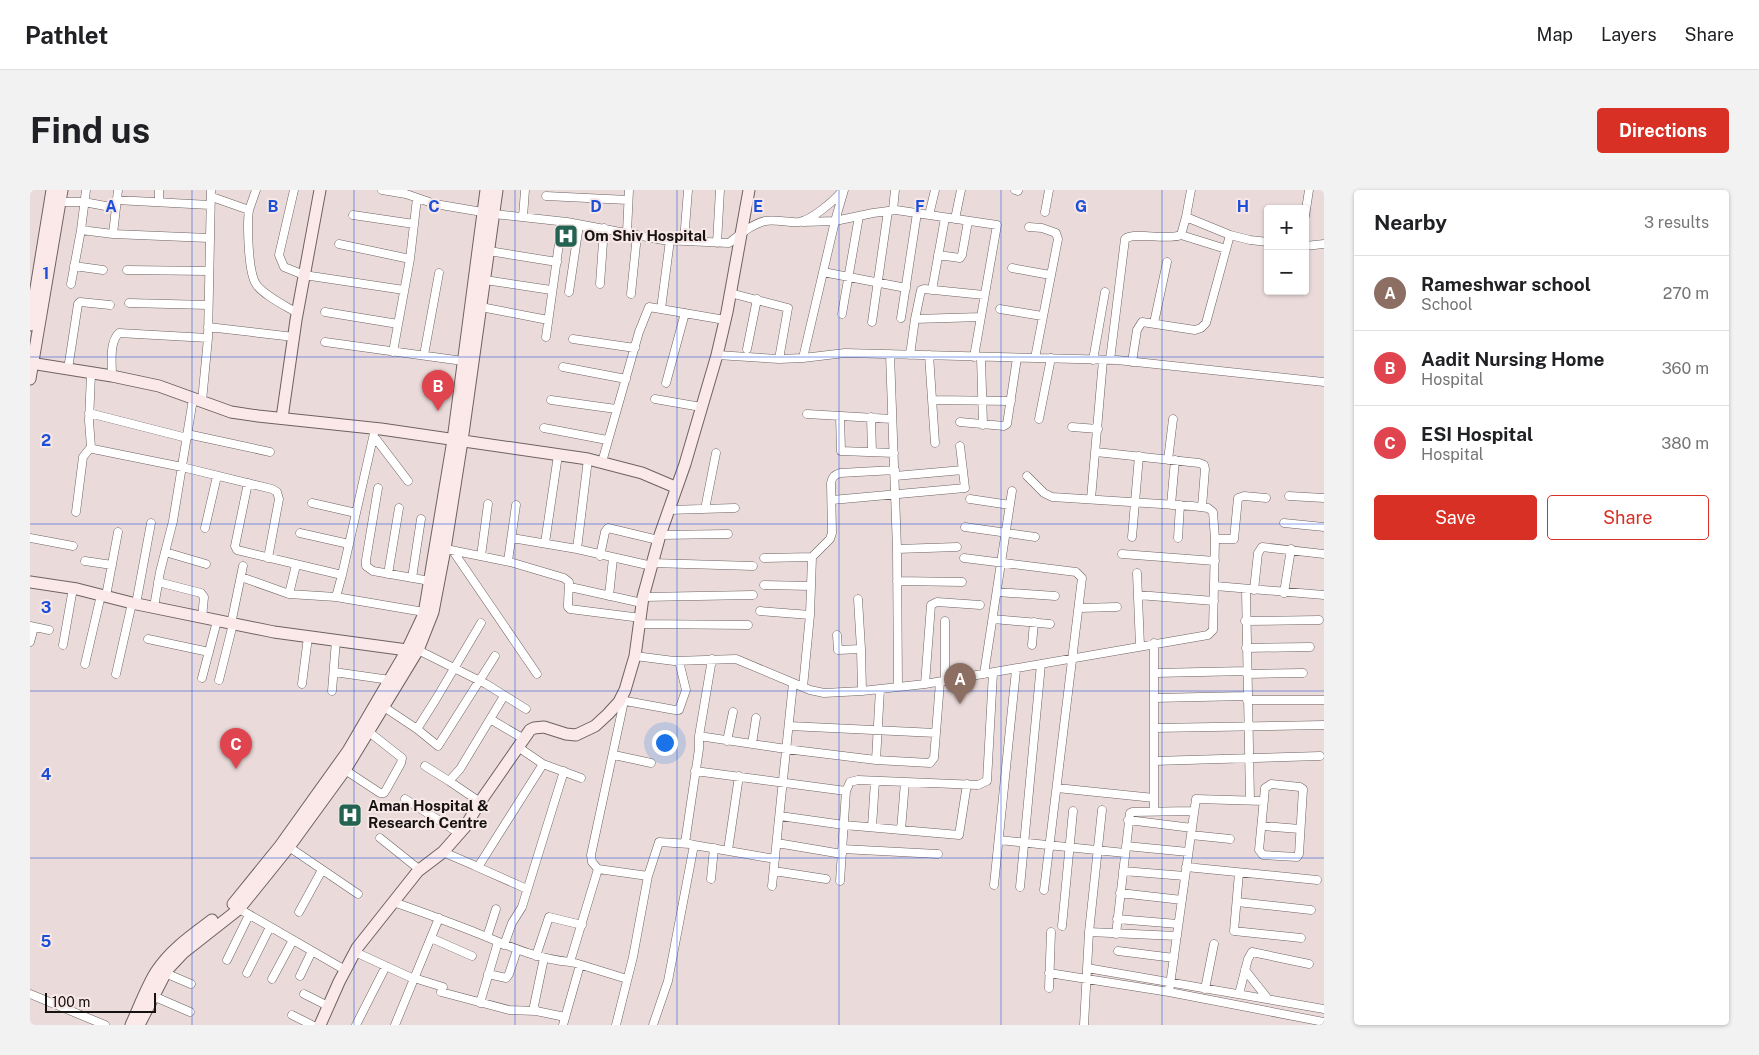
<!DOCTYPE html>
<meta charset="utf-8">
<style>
:root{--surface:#fff;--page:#f2f2f2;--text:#202124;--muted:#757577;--line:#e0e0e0;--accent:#d93025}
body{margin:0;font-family:"Public Sans",sans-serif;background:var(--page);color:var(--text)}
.controls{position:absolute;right:15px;top:15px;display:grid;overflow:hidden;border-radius:5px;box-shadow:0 1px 4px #0004}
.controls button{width:45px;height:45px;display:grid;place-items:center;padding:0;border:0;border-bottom:1px solid var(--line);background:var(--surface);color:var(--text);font:25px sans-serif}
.scale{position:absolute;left:15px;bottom:12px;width:111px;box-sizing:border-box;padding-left:5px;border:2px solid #171212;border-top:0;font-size:14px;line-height:18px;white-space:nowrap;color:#171212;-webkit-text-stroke:4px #f7e8e7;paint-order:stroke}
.you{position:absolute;left:634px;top:552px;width:18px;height:18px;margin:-12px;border:4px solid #fff;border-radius:50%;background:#1a73e8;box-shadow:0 0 0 8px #1a73e833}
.badge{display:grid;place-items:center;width:32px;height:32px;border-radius:50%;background:var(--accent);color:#fff;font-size:16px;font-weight:700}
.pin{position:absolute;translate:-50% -41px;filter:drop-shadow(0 1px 2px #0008)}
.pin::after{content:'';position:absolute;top:26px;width:18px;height:15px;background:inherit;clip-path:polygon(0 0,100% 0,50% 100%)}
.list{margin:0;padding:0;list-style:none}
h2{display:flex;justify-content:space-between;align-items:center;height:65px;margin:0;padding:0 20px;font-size:21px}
h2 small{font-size:16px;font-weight:400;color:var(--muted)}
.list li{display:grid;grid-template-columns:32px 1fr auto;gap:15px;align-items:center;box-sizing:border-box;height:75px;padding:0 20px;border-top:1px solid var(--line)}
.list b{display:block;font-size:19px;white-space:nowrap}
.list p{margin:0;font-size:16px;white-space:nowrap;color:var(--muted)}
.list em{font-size:16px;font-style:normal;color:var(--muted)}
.actions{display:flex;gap:10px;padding:15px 20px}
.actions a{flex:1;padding:11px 0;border:1px solid var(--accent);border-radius:5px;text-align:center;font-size:18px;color:var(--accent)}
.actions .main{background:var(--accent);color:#fff}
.map{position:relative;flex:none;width:1294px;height:835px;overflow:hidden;border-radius:5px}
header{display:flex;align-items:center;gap:30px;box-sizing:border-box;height:70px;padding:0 25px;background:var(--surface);border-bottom:1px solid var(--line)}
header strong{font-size:24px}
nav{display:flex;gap:28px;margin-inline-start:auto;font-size:18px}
.intro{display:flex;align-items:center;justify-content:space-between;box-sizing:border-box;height:120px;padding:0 30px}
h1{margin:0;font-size:35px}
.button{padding:12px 22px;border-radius:5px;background:var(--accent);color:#fff;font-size:18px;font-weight:700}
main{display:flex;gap:30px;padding:0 30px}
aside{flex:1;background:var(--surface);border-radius:5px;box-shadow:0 1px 4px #0004}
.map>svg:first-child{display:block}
</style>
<header>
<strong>Pathlet</strong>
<nav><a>Map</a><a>Layers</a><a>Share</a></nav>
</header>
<div class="intro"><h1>Find us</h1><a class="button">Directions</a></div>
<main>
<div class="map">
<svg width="1294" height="835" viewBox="0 0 1294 835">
<rect width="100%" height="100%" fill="#eadbda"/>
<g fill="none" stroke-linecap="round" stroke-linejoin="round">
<!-- street casing -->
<g stroke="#6e6261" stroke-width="9">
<path id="street" d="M129,0v12
M264,0l-15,65 5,12 20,8 100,15
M352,0l24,4 29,10 59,10 73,8 96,18 66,3c10,-8 23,-19 36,-22 11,-2 23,2 34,1 13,-2 36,-22 44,-32
M985,0l3,1
M516,6l82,4
M182,7l37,13 7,-20
M86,10l94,5
M30,12h24l32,6
M219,20c-2,14 -1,62 7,74 7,11 30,22 41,29
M863,20l2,-20
M1015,22l4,-22
M323,25l61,9
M899,25l6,-25
M1275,26l4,-26
M493,27l2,-27
M925,29l6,-29
M773,32l32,-1 38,-8 23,-3 101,15 -23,132
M999,37l13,1 14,5 2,6 -23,119
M51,40l32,4 96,4
M597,42l2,-42
M83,44l5,-44
M1151,45l45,14
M1200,45l20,5 18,2
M654,51l4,-51
M687,53l3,-53
M309,54l71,15 -17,93
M1275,56l19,-2
M459,61l68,11
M908,65l22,3 2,-3 6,-34
M380,69l7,-61
M44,76l29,4
M982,78l38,7
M97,80l81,1
M793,82l83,16
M455,90l66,10
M41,94l10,-54 5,-40
M570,94l4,-56
M902,100l13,-72
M539,102l10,-67
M700,103l58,15 -9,51
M601,104l6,-59
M99,113l79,2
M451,117l67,13
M631,119l9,-69
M970,119l42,7
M295,122l73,12
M812,124l17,-98
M871,128l16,-105
M885,129l66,-2
M842,132l16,-111
M1124,133l13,-61
M178,137l86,10
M516,147l16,-115
M543,149l62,9
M295,152l138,19
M717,159l10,-50
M860,164l7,195 1,138
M394,165l15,-82
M687,165l62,4 24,-1 42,-5 272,7 207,22
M880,165l5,-36 6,-29 3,-1 60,6
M899,165l6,88
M951,167l2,68
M773,168l32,-137 9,-31
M1063,170l12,-68
M1080,170l15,-121c9,-8 41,2 56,-4l5,-18
M1102,172l5,-32 5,-8 53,8 6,-2 5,-5 24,-88 -44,-18 5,-27
M533,177l63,12
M38,179l10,-65 2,-2 30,3
M61,184l-2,47 2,26 2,2 89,18 90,22 5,3 2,7 -11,59
M82,186c0,-13 -3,-34 7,-43l89,5
M636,193l19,-70
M625,209l46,8
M521,210l65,9
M902,210l79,1
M172,211l6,-63 3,-148
M59,223l98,25
M777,224l85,5
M810,226l1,35 53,2
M841,227l1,35
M1009,229l12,-61
M930,232l44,4 3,-2 10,-66
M1042,237l26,2
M514,238l63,12
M157,244l83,18
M343,249h3l32,42
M1066,262l103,11 5,2 1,4 -3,38
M1138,270l5,-41
M572,272l37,-130 10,-25 76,13
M865,286l68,-6
M218,293l-13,63 2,4 105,25 -6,22 88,15
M348,298l-12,72v6l7,5 57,10
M1259,306l35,2
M940,309l40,6
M1061,309l12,-139
M802,310l133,-12 -5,-42
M282,313l44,10
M1141,315l4,-45
M675,319l11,-56
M638,320l67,-2
M46,322l7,-55 8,-10
M1254,333l40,4
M935,337l70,10
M175,338l12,-52
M270,343l49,11
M630,345l68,-1
M1102,347l7,-81
M0,348l43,8
M482,348l65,11 11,-90
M1148,348l2,-33
M1185,349h19l4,-41 6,-2 22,2
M515,353l13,-88
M411,358l69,14 54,16 5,4 -1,22v3l2,2 71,9
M547,359l75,17
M867,359l60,-2
M423,361l84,123
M135,362l41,12
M1092,364l93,7
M451,366l7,-52
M570,366l5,-24 3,-4 50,12
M782,367l18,-18 2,-6 -1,-50c1,-6 3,-8 9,-10l55,-3
M734,368l48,-1 -2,58
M934,368l112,14 6,6 -38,312
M55,371l27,4
M478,371l8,-56
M622,373l101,3
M1107,383l3,73
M358,384l11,-66
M312,385l33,-146
M211,387l48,17 47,3
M382,388l9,-59
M867,391l65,1
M128,392l43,11 3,4 -2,21
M734,395l47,1
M1185,396l109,9
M540,397l72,16
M1216,400l4,210
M1224,400l4,-37 4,-6 62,7
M967,402l58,4
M1254,403l7,-44
M259,404l7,-29
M1108,405l76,6
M76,406l12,-64
M579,406l4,-38
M613,407l110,-2
M828,409l3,50
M106,414l15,-81
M124,417l6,-35 13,-51 20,-122
M1049,418l38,-1
M730,421l50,4 -7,72
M963,429l57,5
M1215,431l74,-1
M451,433l-45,76 -19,30 21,17 57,-90
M201,434l12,-58
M610,434l108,1
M0,436l19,4
M807,445l1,15 23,-1 1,42
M118,449l61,13
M0,452l4,-15
M1124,453v168
M33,455l10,-57
M1002,455l2,-23
M1216,458l64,-1
M388,460l68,34 40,25
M605,466l39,5 62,-2 74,31 14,3 38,-2 63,-7 283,-49 5,-5 2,-91 -2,-27 -5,-4 -16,-2 -140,-9 -8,-4 -17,-17
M55,474l16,-69
M304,482l56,8
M1125,483l92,-2
M86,484l16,-71
M954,484l28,-183
M1217,484l56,-1
M172,488l15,-57
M189,490l14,-56
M915,491v-60
M272,494l6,-47
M895,494l6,-79 6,-3 43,3
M302,501l4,-51
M1124,508l93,-2
M590,510l55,10h4l7,-20 -7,-29
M1217,510h77
M354,517l33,22
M460,529l34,20
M759,536l147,7
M1124,538l170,-3
M669,546l87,13 90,11 54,3 4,-5 6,-76
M697,551l6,-29
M722,554l4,-26
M488,557l25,17
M584,565l37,8
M846,570l4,-71
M1124,571l166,-5
M395,576l24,15
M315,580l35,23h4l2,-3 15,-27 1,-5 -33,-26
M665,581l151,20
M1241,594l29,3 3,2 -4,65 -2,3 -34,-2 -4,-5 6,-62z
M1027,598l97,10
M375,609l54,34
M450,612l-31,-21 11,-12 44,-73
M750,626l64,9 115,10 8,-51
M1098,630l64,8
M1232,636l38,3
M842,637l3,-46
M871,640l4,-48
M1161,645l39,4
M350,648l40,32
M969,650l126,13
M655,653l14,-94v-13l13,-77
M747,653l65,11
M1096,656l62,6
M259,657l69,47
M812,659l96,5
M698,660l11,-74
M413,662l35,15 65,-103 38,14
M445,676l52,23
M1156,677l131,13
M568,679l-6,-7 -1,-7 33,-154
M744,681l52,8
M1093,681l62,5
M1209,683l-5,58 67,7
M618,686l11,-34 31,2
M681,689l3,-31
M810,691l6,-90 4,-9 8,-2 120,5 9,-4 6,-108
M964,695l22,-215
M742,696l21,-203
M990,697l21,-223
M1090,703l62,7
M363,712c27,9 53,19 79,29 35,14 60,27 98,31l28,-93 50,7 -15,81 -17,68
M1207,712l74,8
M206,717l109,63
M269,722l23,-42
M1087,729l61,5
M1032,736l11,-115
M1059,742l88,4
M1086,744l14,-121 2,-1 62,-1
M457,747l9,-28
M401,748l41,18
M474,755l8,-22 10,-16 42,-136
M1088,761l56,7
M325,762l59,27
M506,766l13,-39 33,8
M197,770l22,-45
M545,773l52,16
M1057,778l237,41
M1215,780l23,29
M135,783l26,11
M217,783l23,-46
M1019,783l120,19 155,30
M458,784l18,4 3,-4 8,-24
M270,786l12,-25
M384,788l29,9
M242,789l21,-39
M1019,798l2,-56
M1175,799l9,-45
M411,802l68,18 27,1 29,6
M1139,802l27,-193 68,2
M0,804l75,31
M274,804l24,12
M1209,804l9,-35 4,-7 57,12
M123,806l37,16
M450,813l18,-61
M506,821l-2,-5 10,-48
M262,825l20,10
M326,835l30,-59
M365,835l44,-107
M533,835l17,-60
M623,835l15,-44 26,-136 81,14
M1054,835l5,-93 13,-122"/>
</g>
<!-- secondary casing -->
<g stroke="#6e6261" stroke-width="13">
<path id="secondary" d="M0,135l22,-135
M0,173l82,13 47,10 72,26 27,4 123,13 207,30 54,14 33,14
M0,189l32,-189
M252,228l14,-98 24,-130
M0,392l47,7 55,14 142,29 133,18 7,2
M203,714l47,-58 68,-95 59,-101 17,-36 29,-174 33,-250
M101,835c8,-17 15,-37 25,-53 14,-22 36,-37 56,-52
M109,835l28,-55 16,-17 56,-44 50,-62 56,-77 73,-120 15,-38 12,-63 17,-108 35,-251
M290,835l19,-43 18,-34 61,-77 25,-19 22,-25 15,-25 50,-72 4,-2 10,-1 22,7 10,1 19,-9 13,-12 11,-12 6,-12 10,-34 8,-59 17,-62 25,-71 32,-109 10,-43 22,-122"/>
</g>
<!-- street -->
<use href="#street" stroke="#fff" stroke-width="8"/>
<!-- secondary -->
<use href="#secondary" stroke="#fae9e8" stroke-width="11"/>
</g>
<!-- grid -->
<path fill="none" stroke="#1d4ed8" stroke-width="1" stroke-opacity="0.55" d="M162,0v835M324,0v835M485,0v835M647,0v835M809,0v835M971,0v835M1132,0v835M0,167h1294M0,334h1294M0,501h1294M0,668h1294"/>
<!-- icons -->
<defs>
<g id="hospital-square" transform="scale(1.25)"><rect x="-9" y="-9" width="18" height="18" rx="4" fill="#226351" stroke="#f7e8e7"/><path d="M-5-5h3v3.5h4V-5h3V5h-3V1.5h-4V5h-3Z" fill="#fff"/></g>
</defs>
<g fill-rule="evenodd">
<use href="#hospital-square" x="536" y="46"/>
<use href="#hospital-square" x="320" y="625"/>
</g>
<g text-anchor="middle" stroke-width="4" stroke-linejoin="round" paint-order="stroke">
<!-- poi labels -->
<g font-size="15" font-weight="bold" fill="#171212" stroke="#f7e8e7" text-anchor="start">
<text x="554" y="51">Om Shiv Hospital</text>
<text x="338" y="621">Aman Hospital &amp;<tspan x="338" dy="17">Research Centre</tspan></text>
</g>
</g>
<g font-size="16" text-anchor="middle" font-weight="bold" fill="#1d4ed8" stroke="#f7e8e7" stroke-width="4" stroke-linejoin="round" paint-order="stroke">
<text x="81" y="22">A</text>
<text x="243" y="22">B</text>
<text x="404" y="22">C</text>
<text x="566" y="22">D</text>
<text x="728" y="22">E</text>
<text x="890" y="22">F</text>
<text x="1051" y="22">G</text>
<text x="1213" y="22">H</text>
<text x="16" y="89">1</text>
<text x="16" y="256">2</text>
<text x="16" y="423">3</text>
<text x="16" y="590">4</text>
<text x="16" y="757">5</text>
</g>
</svg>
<div class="controls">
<button>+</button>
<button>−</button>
</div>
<div class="scale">100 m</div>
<div class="you"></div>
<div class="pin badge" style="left:930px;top:514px;background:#8d6e63">A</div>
<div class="pin badge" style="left:408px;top:221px;background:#e0444e">B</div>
<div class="pin badge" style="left:206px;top:579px;background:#e0444e">C</div>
</div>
<aside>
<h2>Nearby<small>3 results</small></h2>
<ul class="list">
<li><span class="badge" style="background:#8d6e63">A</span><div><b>Rameshwar school</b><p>School</p></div><em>270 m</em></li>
<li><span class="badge" style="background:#e0444e">B</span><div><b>Aadit Nursing Home</b><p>Hospital</p></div><em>360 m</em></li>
<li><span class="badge" style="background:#e0444e">C</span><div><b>ESI Hospital</b><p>Hospital</p></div><em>380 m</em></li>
</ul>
<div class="actions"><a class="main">Save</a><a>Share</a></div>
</aside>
</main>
